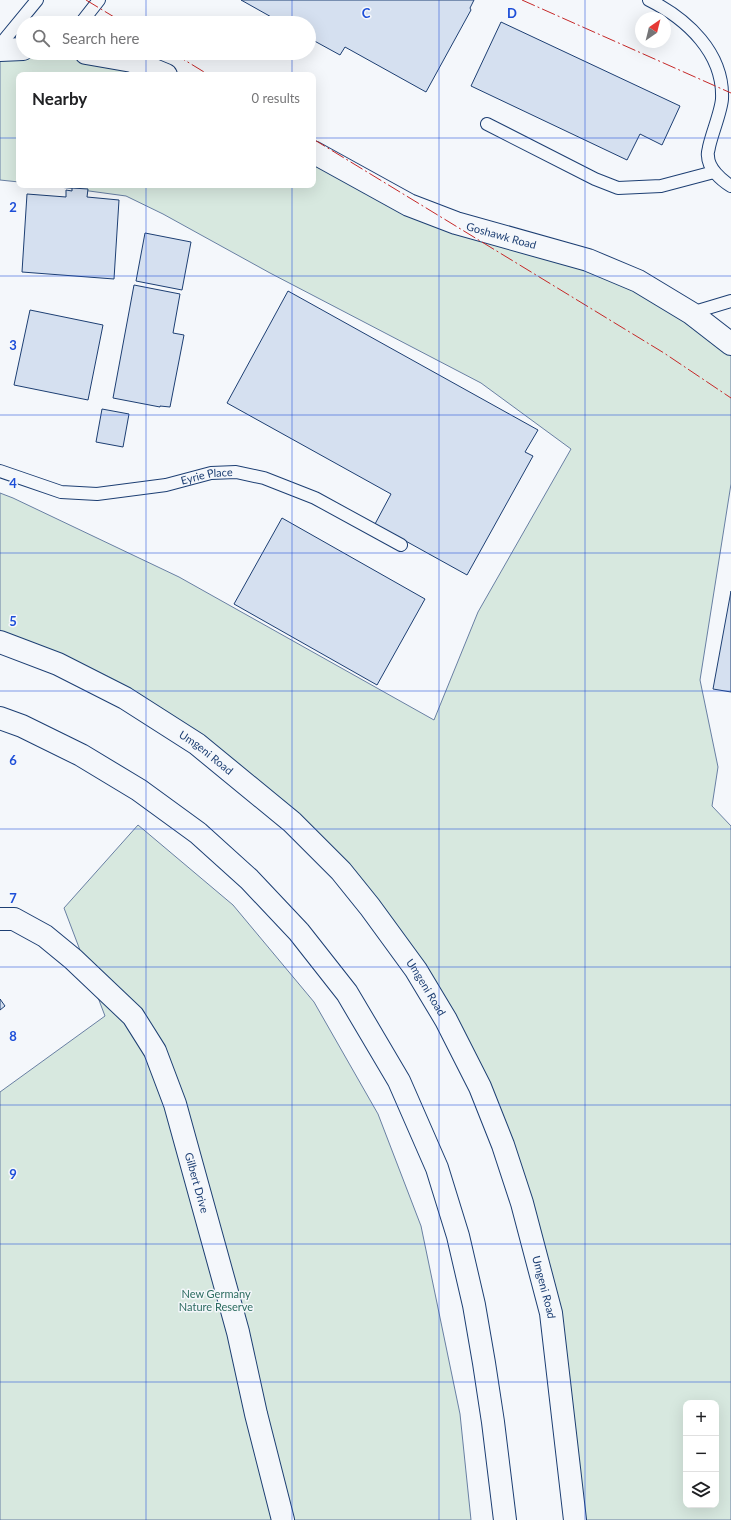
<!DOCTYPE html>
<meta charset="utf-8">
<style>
:root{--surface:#fff;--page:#f2f2f2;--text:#202124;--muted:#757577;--line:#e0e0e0}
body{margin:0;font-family:Lato,sans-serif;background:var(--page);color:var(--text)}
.controls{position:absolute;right:12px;bottom:12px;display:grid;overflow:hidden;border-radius:8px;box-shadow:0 4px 16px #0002}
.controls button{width:36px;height:36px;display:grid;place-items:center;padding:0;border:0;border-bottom:1px solid var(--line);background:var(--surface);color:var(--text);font:20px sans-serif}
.compass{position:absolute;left:635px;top:12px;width:36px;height:36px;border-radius:50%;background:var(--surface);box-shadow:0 4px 16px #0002;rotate:35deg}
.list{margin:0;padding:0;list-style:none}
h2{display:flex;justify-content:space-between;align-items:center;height:52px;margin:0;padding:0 16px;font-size:17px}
h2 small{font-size:13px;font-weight:400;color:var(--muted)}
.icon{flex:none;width:22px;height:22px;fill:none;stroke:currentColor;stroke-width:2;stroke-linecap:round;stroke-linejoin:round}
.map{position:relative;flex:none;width:731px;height:1520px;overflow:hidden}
.search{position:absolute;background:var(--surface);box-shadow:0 4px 16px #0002;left:16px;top:16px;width:300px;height:44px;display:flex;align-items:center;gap:10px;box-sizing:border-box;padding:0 14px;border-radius:22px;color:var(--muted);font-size:15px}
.panel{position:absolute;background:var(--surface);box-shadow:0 4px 16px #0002;left:16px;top:72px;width:300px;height:116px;border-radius:8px}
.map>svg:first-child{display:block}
</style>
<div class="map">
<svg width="731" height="1520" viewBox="0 0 731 1520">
<rect width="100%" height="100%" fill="#f4f7fb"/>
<!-- green -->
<path fill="#d7e8df" stroke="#687fa3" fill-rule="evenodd" d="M0,53h69l62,9 30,13h-142v107l-19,-2z
M313,156l277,109 141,82v137l-31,196 18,87 -6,39 19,20v694h-152l-64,-347 -141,-267 -177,-164 -197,-102v-147l13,5 166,79 255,143 44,-108 93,-163 -90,-66 -211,-110 -107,-59 -37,-18 -81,-11h268zM686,1403h30v102h-30z
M138,825l95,80 81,97 64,112 43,112 39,188 11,106h-471v-428l105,-76 -41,-108z"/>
<!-- building -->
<path fill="#d5e0f0" stroke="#1d3f73" d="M241,0h233l-4,8 1,2 -45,82 -81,-45 -5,8 -31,-17v-15h-27z
M501,22l179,84 -18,39 -22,-11 -13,26 -156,-74z
M72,188l16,1 -1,8 32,3 -5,79 -92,-7 5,-78 39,3v-7l6,1z
M145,233l46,9 -9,48 -46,-9z
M134,285l46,9 -7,39 11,2 -14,72 -10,-1v1l-47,-9z
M288,291l250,139 -13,22 8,4 -66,119 -92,-51 16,-30 -164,-91z
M30,310l73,15 -15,75 -74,-15z
M102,409l27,5 -6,33 -27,-5z
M282,518l143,81 -48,86 -143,-81z
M731,591v101l-18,-3z
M0,999l5,7 -5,4z"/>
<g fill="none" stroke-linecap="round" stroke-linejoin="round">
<!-- service casing -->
<g stroke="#1d3f73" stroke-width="14">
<g id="service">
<path d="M649,0c38,19 75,53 73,99 -1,13 -10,34 -13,48 0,2 -2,6 -1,9 0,12 13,24 23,30"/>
<path d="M81,23l18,-23"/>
<path d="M0,45l37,-45"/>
<path d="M487,124l108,55 23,9 43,-2 53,-14"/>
<path d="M691,313l40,-12"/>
<path id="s1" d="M0,471l61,21 36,2 69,-9 45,-12 25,-1 28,6 51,20 86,47"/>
</g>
</g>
<!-- minor casing -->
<g stroke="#1d3f73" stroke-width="24">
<g id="minor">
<path d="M0,50l23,-1"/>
<path d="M86,53l46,8 34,14"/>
<path id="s2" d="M313,152l96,53 47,18 132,37 50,21 53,32 40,31"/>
<path id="s3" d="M0,919h14l31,17 28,23 60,57 22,35 20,53 63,228 18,82 27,106"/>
</g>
</g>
<!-- motorway casing -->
<g stroke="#1d3f73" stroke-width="24">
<g id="motorway">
<path id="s4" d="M0,642l58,22 67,34 72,46 95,78 49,49 29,36 46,63 30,50 34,67 23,58 19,58 29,110 24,207"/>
<path d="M0,718l22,8 59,29 58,35 59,43 51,46 50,53 48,61 52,88 38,87 21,68 16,69 10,58 9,59 12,98"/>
</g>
</g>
<!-- service -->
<use href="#service" stroke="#f4f7fb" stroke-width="12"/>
<!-- minor -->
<use href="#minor" stroke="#f4f7fb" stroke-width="22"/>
<!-- motorway -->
<use href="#motorway" stroke="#f4f7fb" stroke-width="22"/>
<!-- power -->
<path stroke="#c62828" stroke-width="1" stroke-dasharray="14 3 2 3" stroke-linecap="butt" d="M86,0l38,23
M522,0l209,93
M173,53l36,22
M313,139l351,214 67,45"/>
</g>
<!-- grid -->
<path fill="none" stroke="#1d4ed8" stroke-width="1" stroke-opacity="0.55" d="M146,0v23M292,0v23M439,0v1520M585,0v1520M146,53v22M292,53v22M0,138h19M313,138h418M146,185v1335M292,185v1335M0,276h731M0,415h731M0,553h731M0,691h731M0,829h731M0,967h731M0,1105h731M0,1244h731M0,1382h731"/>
<g text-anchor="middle" stroke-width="3" stroke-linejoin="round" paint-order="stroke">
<!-- street labels -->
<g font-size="11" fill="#1d3f73" stroke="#f4f7fb">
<text dy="4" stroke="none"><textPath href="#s2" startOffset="207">Goshawk Road</textPath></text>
<text dy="4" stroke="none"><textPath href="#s1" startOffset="212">Eyrie Place</textPath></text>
<text dy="4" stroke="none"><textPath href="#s4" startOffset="235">Umgeni Road</textPath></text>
<text dy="4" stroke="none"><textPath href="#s4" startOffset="559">Umgeni Road</textPath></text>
<text dy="4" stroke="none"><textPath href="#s3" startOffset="348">Gilbert Drive</textPath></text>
<text dy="4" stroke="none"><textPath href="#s4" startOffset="883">Umgeni Road</textPath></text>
</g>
<!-- park labels -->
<g font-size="11" fill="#2c6c60" stroke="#f4f7fb">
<text x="216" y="1298">New Germany<tspan x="216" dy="13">Nature Reserve</tspan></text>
</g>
</g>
<g font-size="13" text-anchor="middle" font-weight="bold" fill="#1d4ed8" stroke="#f4f7fb" stroke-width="3" stroke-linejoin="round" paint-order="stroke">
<text x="366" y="18">C</text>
<text x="512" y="18">D</text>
<text x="13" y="212">2</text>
<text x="13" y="350">3</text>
<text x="13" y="488">4</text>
<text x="13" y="626">5</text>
<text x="13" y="765">6</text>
<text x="13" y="903">7</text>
<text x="13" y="1041">8</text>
<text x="13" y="1179">9</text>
</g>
</svg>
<div class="controls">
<button>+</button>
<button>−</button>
<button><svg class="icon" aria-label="layers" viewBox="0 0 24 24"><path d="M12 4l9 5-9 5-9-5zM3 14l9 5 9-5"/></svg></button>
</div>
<svg class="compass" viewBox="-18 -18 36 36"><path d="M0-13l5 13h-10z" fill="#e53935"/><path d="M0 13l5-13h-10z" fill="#757577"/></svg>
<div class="search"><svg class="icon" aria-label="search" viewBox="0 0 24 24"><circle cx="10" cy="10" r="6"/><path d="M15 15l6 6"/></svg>Search here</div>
<section class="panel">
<h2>Nearby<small>0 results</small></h2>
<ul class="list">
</ul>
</section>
</div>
